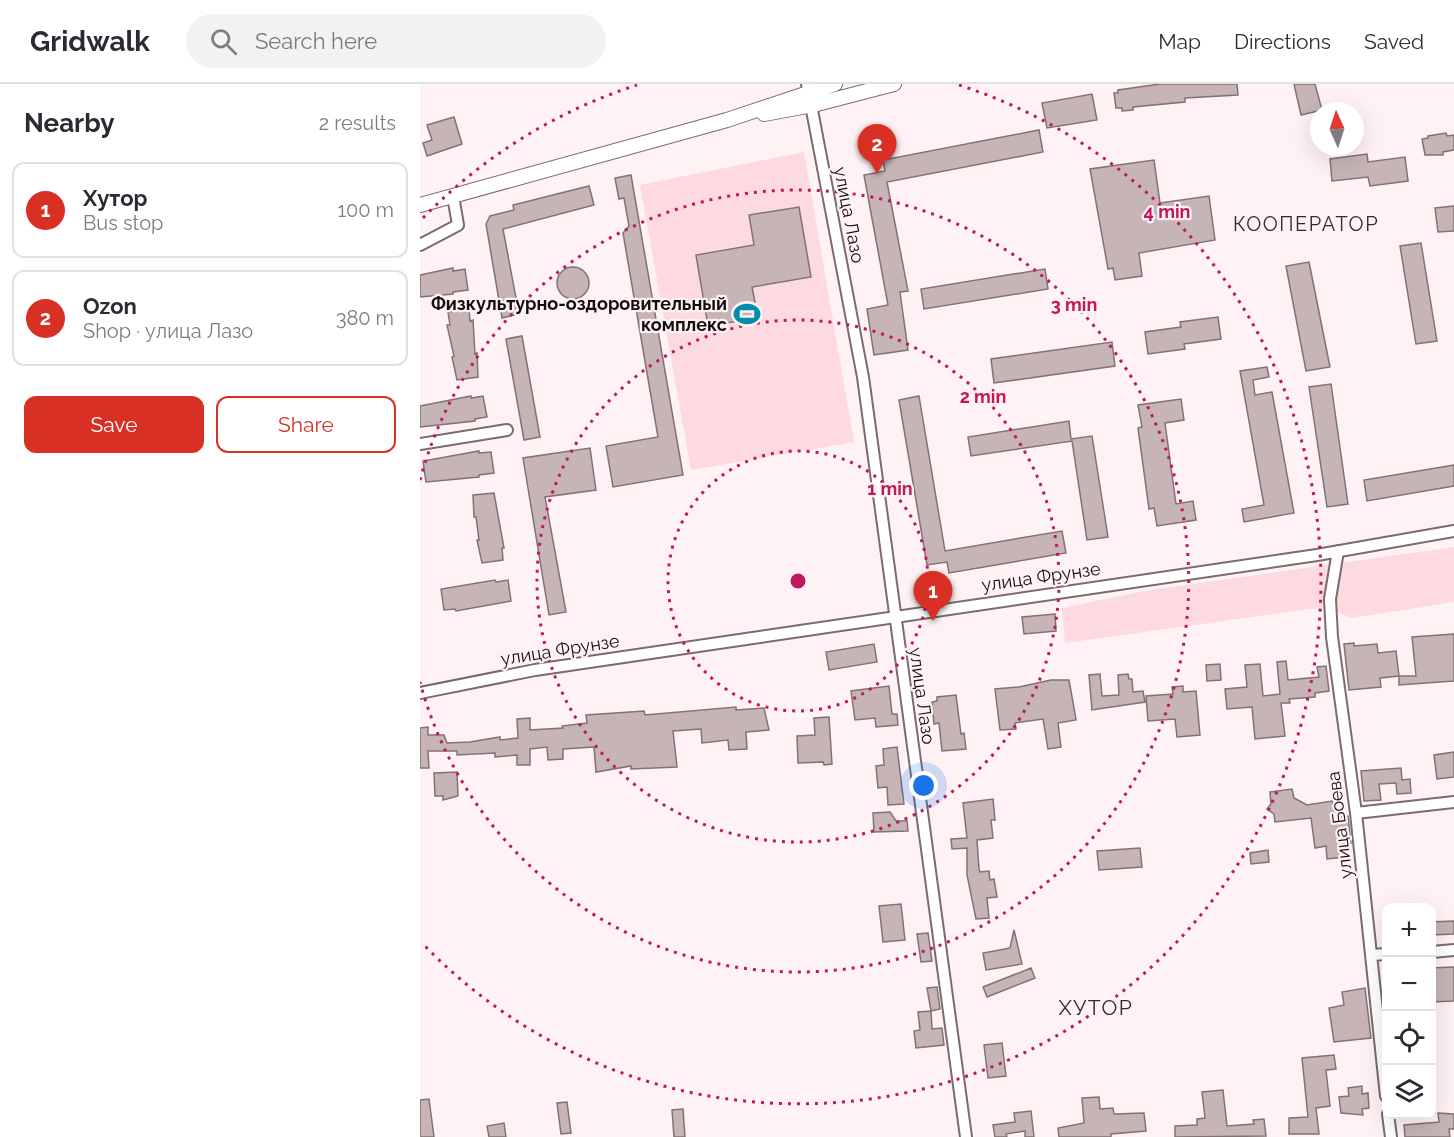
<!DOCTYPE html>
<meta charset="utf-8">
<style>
:root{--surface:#fff;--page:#f2f2f3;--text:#2b2b33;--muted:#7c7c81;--line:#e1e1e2;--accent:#d93025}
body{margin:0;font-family:Raleway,sans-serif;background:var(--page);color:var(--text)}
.controls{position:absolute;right:18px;bottom:18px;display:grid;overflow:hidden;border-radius:12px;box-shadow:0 6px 24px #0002}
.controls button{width:54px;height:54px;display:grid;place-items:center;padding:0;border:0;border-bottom:2px solid var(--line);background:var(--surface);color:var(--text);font:30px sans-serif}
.compass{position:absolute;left:890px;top:18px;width:54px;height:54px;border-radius:50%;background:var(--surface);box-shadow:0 6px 24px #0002;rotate:357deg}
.you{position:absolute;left:504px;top:702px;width:21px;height:21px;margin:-15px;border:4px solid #fff;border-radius:50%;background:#1a73e8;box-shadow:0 0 0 9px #1a73e833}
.badge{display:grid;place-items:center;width:39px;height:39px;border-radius:50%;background:var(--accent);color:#fff;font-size:20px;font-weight:700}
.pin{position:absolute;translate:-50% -50px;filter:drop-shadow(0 2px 3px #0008)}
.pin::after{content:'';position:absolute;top:32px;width:21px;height:18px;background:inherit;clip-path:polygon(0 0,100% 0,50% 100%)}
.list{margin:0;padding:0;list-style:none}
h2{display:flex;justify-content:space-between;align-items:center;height:78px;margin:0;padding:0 24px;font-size:26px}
h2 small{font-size:20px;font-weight:400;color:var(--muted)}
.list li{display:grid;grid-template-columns:39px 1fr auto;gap:18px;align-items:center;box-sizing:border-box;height:96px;margin:0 12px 12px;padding:0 12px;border:2px solid var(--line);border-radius:12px}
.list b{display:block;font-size:22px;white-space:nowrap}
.list p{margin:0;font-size:20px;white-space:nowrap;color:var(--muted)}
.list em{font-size:20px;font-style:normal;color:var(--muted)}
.actions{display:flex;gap:12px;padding:18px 24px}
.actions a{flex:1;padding:14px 0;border:2px solid var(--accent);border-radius:12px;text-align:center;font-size:21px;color:var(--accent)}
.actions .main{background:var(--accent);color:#fff}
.icon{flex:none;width:33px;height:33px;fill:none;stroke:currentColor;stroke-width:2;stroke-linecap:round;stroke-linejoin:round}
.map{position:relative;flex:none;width:1034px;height:1053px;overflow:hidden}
header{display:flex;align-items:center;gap:36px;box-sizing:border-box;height:84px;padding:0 30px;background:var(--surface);border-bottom:2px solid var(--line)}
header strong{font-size:28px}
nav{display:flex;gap:33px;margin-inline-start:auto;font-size:21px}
.search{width:420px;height:54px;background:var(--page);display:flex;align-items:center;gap:15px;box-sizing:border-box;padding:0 21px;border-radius:33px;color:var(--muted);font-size:22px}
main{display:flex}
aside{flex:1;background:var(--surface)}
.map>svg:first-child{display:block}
</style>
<header>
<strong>Gridwalk</strong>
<div class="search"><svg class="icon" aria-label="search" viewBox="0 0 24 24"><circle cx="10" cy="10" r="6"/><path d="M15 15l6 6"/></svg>Search here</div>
<nav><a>Map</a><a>Directions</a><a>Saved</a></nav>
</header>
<main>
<aside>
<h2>Nearby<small>2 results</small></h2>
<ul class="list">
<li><span class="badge">1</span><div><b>Хутор</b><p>Bus stop</p></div><em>100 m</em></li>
<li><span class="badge">2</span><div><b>Ozon</b><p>Shop · улица Лазо</p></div><em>380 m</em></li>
</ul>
<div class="actions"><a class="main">Save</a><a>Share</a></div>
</aside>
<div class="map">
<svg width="1034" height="1053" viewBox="0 0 1034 1053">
<rect width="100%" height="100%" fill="#fef2f4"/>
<!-- green -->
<path fill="#fcdadf" d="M384,68l50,290 -163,28 -51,-285z
M1034,463v55l-102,16 -27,-11 -260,36 -3,-35 82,-17z"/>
<!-- building -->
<path fill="#c6b4b6" stroke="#827274" stroke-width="1.5" d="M740,0h77l1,11 -53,3v4l-52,5v3l-11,1v-3h-6l-2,-15h4v-3z
M874,0h21l7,26 -21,5z
M672,10l5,26 -50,8 -5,-25z
M34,33l8,27 -35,12 -4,-13 9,-3 -5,-15z
M619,46l4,22 -156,30 21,109 -8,1 8,58 -34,5 -7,-46 21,-4 -24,-130 21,-4 -2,-11z
M1026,49l1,3 7,-1v15l-11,2v3h-18l-3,-16 6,-1v-2z
M947,70l1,8 37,-5 3,24 -38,5 -2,-9 -36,4 -2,-22z
M734,76l6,43 49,-7 6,44 -76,13 3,23 -27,4 -2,-12 -5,1 -18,-100z
M211,91l52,300 -70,12 -7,-41 52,-9 -35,-204 6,-7 -5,-28 -5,1 -4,-21z
M169,102l5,19 -91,24 16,85 -17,4 -16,-94 4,-8 24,-6 -1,-5z
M1034,122v25l-16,1 -3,-24z
M379,123l12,70 -59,10 6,31 -50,8 -12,-71 58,-10 -5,-30z
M1001,159l16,98 -21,3 -16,-98z
M889,178l21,105 -24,4 -20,-105z
M137 199a16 16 0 1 1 32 0a16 16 0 1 1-32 0Z
M33,184v3l12,-2 3,21 -15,2v2l-33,3v-22z
M625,185l3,20 -124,20 -3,-20z
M49,225l1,12 3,-1 2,34 2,-1 1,24 -21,3 -5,-23 2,-1 -7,-31h3l-2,-13z
M798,233l3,22 -37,5 1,5 -37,5 -3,-22 36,-5 -1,-5z
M102,252l18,101 -16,3 -18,-101z
M692,258l3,24 -121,17 -3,-24z
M847,283l2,10 -16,3 2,15 17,-3 22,121 -50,9 -2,-13 22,-4 -24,-134z
M911,300l17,120 -21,3 -18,-120z
M51,312v2l12,-2 4,21 -12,2v2l-55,6v-21z
M499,312l26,155 117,-20 4,22 -117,20 -2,-11 -20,3 -28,-165z
M761,315l3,21 -19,3 11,81 17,-3 3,19 -39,6 -3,-18 -5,1 -11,-81 4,-1 -4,-22z
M649,337l2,18 21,-3 16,101 -21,3 -15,-99 -101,15 -3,-19z
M170,364l6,42 -51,7 21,115 -17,3 -26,-157z
M59,367v2l12,-1 3,21 -15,2v2l-53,5 -3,-21z
M1034,381v21l-87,15 -3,-21z
M74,409l10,55h-2l1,12 -21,3 -5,-23h2l-3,-23h-2l-1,-22z
M75,496l1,2 12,-2 3,21 -55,10 -1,-2 -11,1 -3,-21z
M635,530l1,17 -32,3 -2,-17z
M1034,550v47l-55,4v-9h17l-4,-39z
M934,559v3l23,-2 1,9 18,-2 3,25 -19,2 1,9 -32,3 -5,-46z
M454,560l3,18 -48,8 -3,-18z
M866,577l2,19 31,-3 -2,-10 9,-1 3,25 -14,2v4l-26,2 1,4h-9l4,33 -30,3 -3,-32 -25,2 -2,-20 22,-2 -2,-22 15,-1 3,32 17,-2 -3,-32z
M800,580l1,16 -14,1 -1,-16z
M680,590l2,22 17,-1 -1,-20 10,-1 1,5h3l1,13 10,-1 2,11 -53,8 -3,-35z
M631,596h18l5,28 2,12 -18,3 3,24 -13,2 -5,-30 -28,4 1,6 -16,1 -5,-41 24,-2z
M469,602l3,28h5l1,11 -22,2 -1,-9 -20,2 -4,-29z
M763,602v6l13,-1 4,44 -23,2 -2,-18 -27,2 -2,-25 27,-2 -1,-7z
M536,611l5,39 3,-1 2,16 -24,2 -3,-28 -5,1 -2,-22 5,-1v-4z
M316,623v3l28,-2 5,22 -23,2 1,17 -18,1 -1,-10 -26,3 -1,-14 -28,2 4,36 -46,2v-3l-35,6 -2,-25 -31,2v10l-15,1 -1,-13 -17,2v16h-13v-10l-22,2v-4l-38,2v-4h-29l1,17h-9v-40l8,-1v8h16l3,8 23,-1 30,-5v3l18,-2 -1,-19 13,-1v12l33,-2 -1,-2 25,-3 -1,-8 58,-4 1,4z
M409,633l3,47 -8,1 -1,-3 -25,1 -1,-27 18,-1 -1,-17z
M477,663l7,57 -16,1 -1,-18 -9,1 -2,-22 8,-1 -1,-16z
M1034,668v25l-17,2 -3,-24z
M981,684l1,12 8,-1 1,14 -14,1 -1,-11 -17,1 2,16 -17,1 -3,-30z
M37,688l1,24 -15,4v-4h-8l-1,-23z
M872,705l2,9 13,7 25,-4 3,17 13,-2 3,27 -8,1 2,13 -18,2 -1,-13 -11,2 -4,-30 -36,4 -1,-8 -7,-5 4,-5 -1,-12z
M573,715l2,21h-4l2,18 -16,2 2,29 1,3 9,-1 1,9 4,-1 3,18 -10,1 2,20 -13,1 -9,-44v-27l-15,1 -1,-10 16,-1 -4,-35z
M470,728l6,9h11l1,10 -34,1 -1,-19z
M720,764l2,19 -43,3 -2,-19z
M848,766l1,12 -18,2 -1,-11z
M481,820l4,36 -22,2 -4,-36z
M1034,837v13l-23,1v-13z
M594,846l8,34 -36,6 -3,-17 27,-5z
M508,849l4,28 -11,1 -4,-28z
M1034,883v34l-23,1v-34z
M611,884l4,10 -48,19 -4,-10z
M517,903l3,22 -9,2 -4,-23z
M945,904l6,50 -37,4 -5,-34 15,-3 -2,-13z
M511,927l1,18 10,-1 2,17 -28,3 -2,-17 6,-1 -2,-18z
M582,959l4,33 -18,2 -4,-33z
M914,971l2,14 -10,1 4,36 -14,2 3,26h-30v-16l19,-1 -6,-59z
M942,1002v8l6,-1 1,15 -7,1 1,6 -22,-2 -2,-16 10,-1 -1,-8z
M803,1006l4,36 27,-2 -1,-4 11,-1 2,17 -91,1v-11l22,-1v-6l8,-1 -3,-26z
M679,1013l1,12 13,-1 1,6 30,-1 2,18 -35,3v3h-52l-1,-9 26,-5 -2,-25z
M9,1015l5,38h-14v-37z
M147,1018l4,31 -10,1 -4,-31z
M263,1025l2,28h-11l-2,-27z
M611,1027l3,26h-9v-6l-19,3 1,3h-12l-2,-12 22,-3 -1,-9z
M1018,1029l16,1v15h-5l1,8h-45l-1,-12 35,-3z
M84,1039l2,14h-17l-2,-11z"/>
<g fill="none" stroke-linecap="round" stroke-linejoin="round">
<!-- minor casing -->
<g stroke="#7b6b6d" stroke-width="14">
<path id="minor" d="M387,0l56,293 103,760
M0,161l38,-20 -5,-29
M0,360l87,-14
M918,467l-8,48 2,38 24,176 30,283
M0,609l115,-23 782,-115 137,-24
M936,729l98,-11
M1012,868l22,-2
M952,871l14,-1
M968,1030l3,23"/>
</g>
<!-- tertiary casing -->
<g stroke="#7b6b6d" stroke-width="16">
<path id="tertiary" d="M344,30l49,-9 81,-21
M0,121l307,-85 108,-36"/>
</g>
<!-- minor -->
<use href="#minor" stroke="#fff" stroke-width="10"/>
<!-- tertiary -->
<use href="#tertiary" stroke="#fff" stroke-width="14"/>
</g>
<!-- distance rings -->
<g fill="none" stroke="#c2185b" stroke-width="3" stroke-dasharray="3 6">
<circle cx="378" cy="497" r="130"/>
<circle cx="378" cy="497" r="261"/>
<path d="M0 396A391 391 0 1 1 0 598"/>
<path d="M3 134A522 522 0 0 1 217 1M539 1A522 522 0 1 1 3 860"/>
</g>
<!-- icons -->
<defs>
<g id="stadium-bare" transform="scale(2.07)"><path d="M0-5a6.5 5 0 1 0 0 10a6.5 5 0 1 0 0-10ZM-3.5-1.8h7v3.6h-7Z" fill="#008eaa" stroke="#fef2f4" stroke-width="2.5" paint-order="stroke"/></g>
</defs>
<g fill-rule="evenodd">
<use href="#stadium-bare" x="327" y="230"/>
</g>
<g text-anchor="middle" stroke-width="4.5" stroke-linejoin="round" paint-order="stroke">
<!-- street labels -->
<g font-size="18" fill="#140e0f" stroke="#fef2f4">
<text transform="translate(429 131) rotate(79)" y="6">улица Лазо</text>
<text transform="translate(621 493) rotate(-8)" y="6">улица Фрунзе</text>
<text transform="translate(140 566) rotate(-9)" y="6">улица Фрунзе</text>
<text transform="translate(502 612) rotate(82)" y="6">улица Лазо</text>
<text transform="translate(920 741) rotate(-97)" y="6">улица Боева</text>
</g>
<!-- poi labels -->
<g font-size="18" font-weight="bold" fill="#140e0f" stroke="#fef2f4" text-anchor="end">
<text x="307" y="226">Физкультурно-оздоровительный<tspan x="307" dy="21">комплекс</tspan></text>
</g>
<!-- neighbourhood labels -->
<g font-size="20" letter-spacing="1.5" fill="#37292b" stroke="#fef2f4">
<text x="886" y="147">КООПЕРАТОР</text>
</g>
<!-- quarter labels -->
<g font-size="21" letter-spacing="1.5" fill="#37292b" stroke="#fef2f4">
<text x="676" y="931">ХУТОР</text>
</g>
</g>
<circle cx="378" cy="497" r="9" fill="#c2185b" stroke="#fef2f4" stroke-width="3"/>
<g font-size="18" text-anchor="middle" font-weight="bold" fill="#c2185b" stroke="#fef2f4" stroke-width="4.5" stroke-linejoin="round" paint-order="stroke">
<text x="747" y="134">4 min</text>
<text x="654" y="227">3 min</text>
<text x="563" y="319">2 min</text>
<text x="470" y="411">1 min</text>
</g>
</svg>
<div class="controls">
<button>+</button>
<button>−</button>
<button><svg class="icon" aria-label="locate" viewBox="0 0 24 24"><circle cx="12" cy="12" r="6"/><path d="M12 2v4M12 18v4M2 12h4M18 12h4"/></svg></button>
<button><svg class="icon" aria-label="layers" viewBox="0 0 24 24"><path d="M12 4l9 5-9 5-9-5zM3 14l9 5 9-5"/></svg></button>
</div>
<svg class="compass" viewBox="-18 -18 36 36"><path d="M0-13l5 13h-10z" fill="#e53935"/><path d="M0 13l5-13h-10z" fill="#7c7c81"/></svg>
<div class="you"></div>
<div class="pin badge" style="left:513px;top:537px">1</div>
<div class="pin badge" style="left:457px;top:90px">2</div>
</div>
</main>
